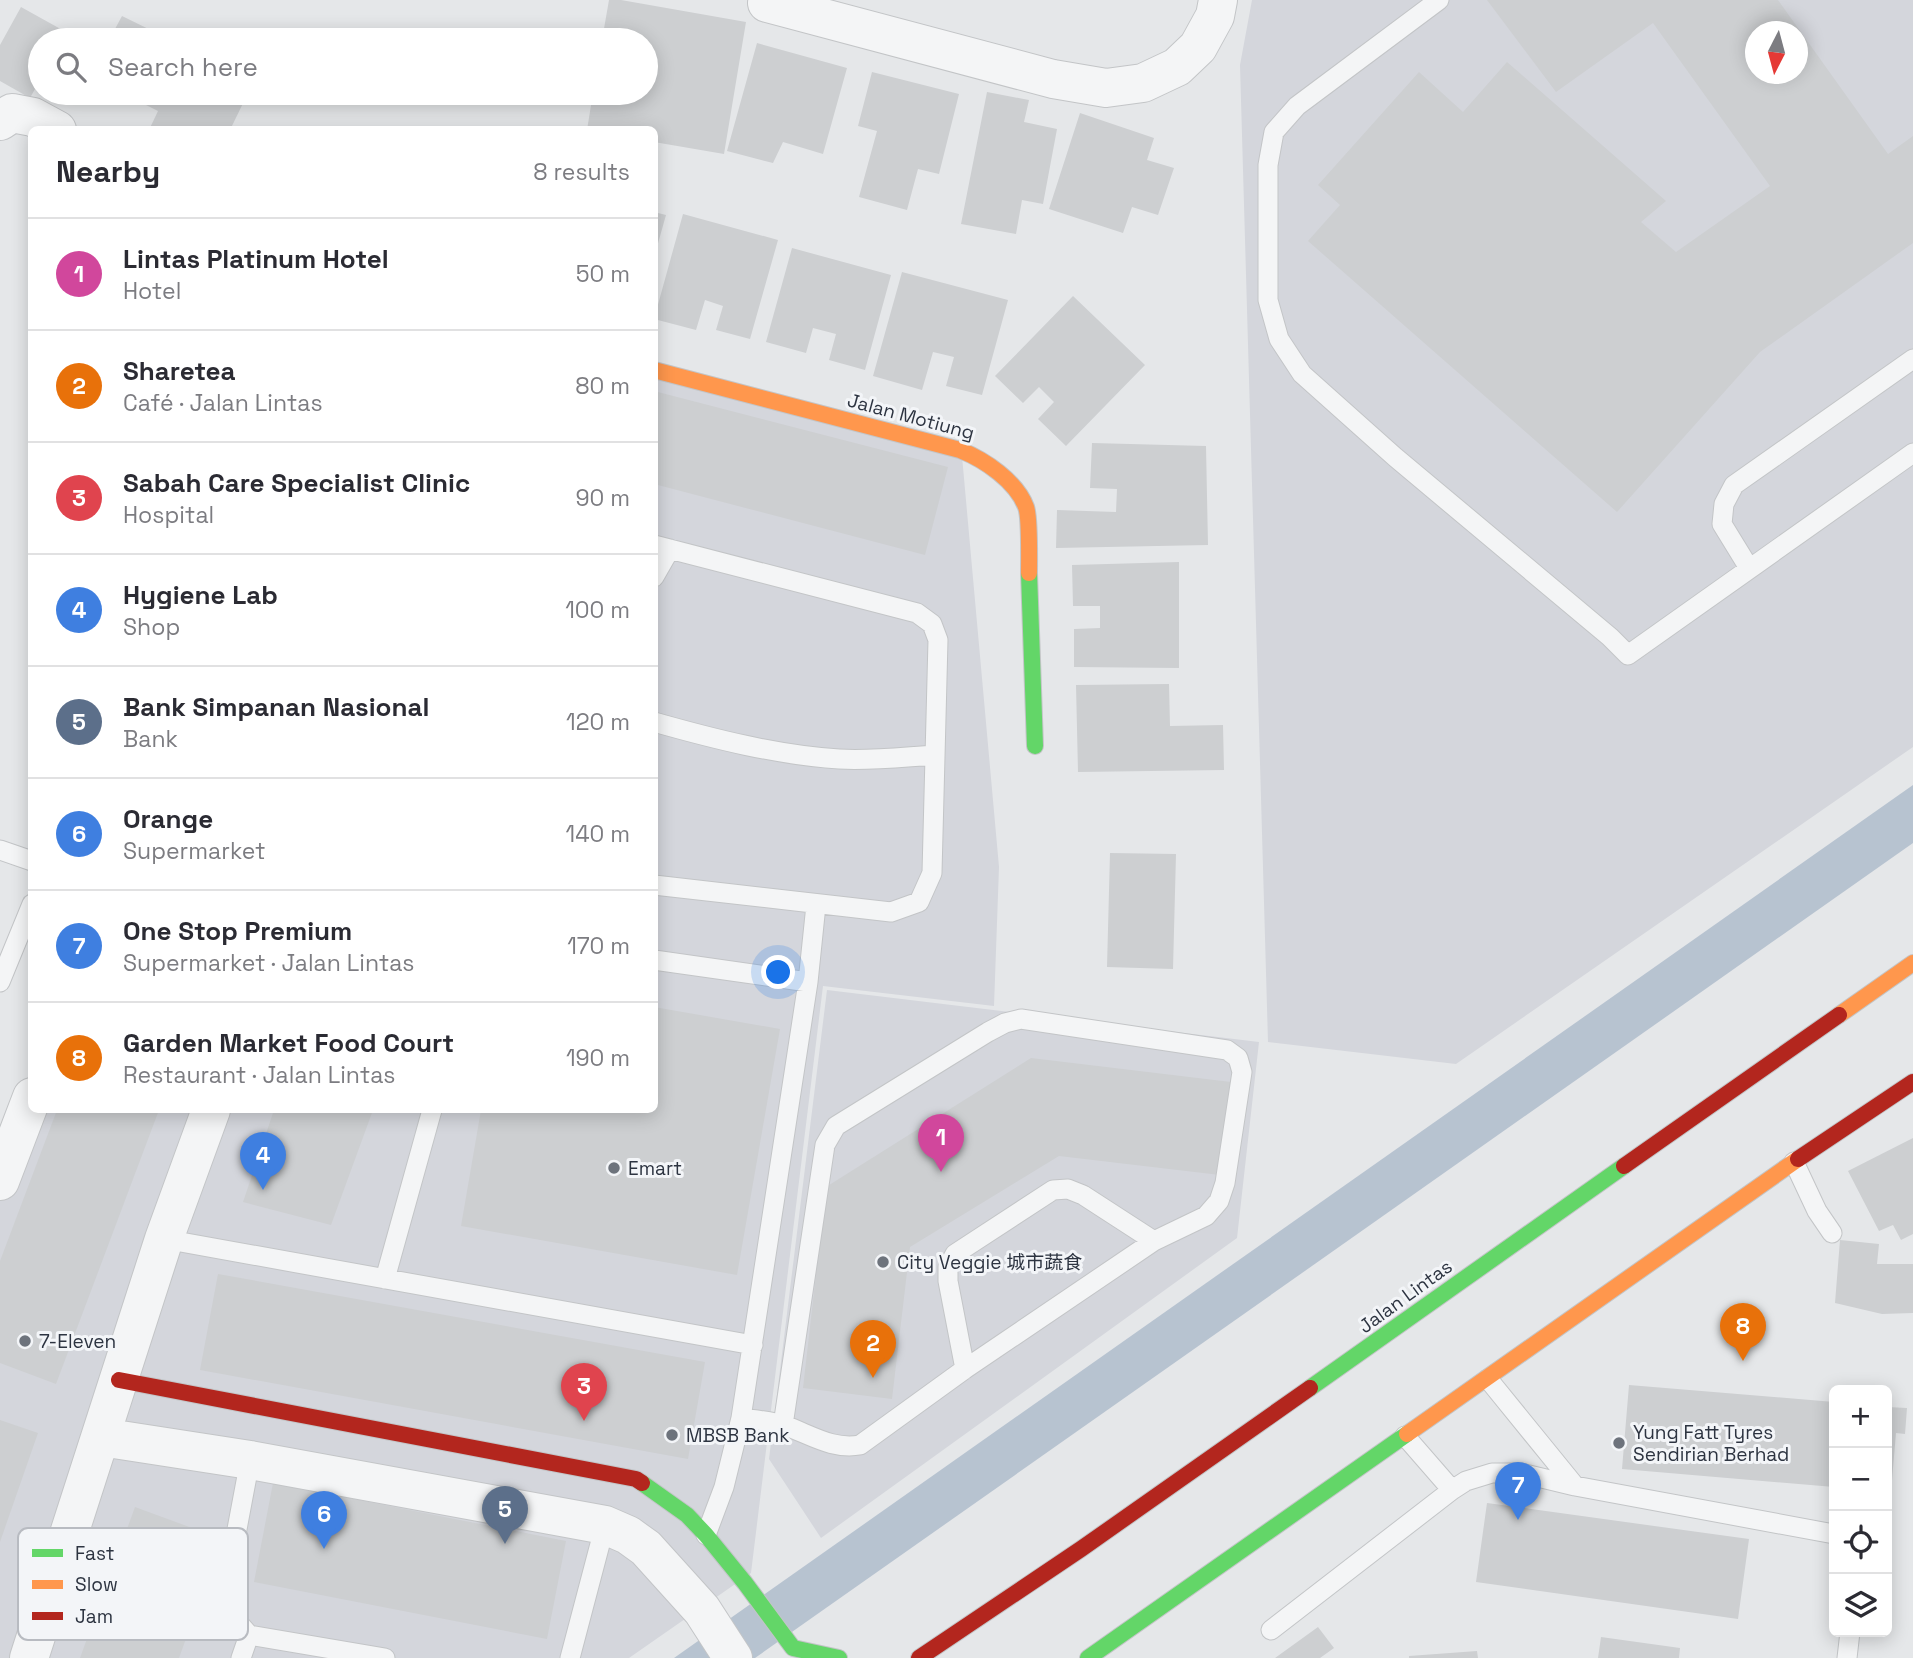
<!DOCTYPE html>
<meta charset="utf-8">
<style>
:root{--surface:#fff;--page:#f7f7f7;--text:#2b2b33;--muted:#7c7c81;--line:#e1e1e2;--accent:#6d737c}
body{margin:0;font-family:"Space Grotesk","Noto Sans SC",sans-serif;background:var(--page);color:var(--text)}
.controls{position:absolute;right:21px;bottom:21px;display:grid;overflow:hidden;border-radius:10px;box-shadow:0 4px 18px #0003}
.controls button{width:63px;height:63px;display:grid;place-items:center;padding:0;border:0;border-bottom:2px solid var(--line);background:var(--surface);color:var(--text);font:35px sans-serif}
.compass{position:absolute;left:1745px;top:21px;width:63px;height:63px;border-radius:50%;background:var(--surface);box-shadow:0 4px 18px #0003;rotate:186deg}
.you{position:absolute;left:779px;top:973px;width:24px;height:24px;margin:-18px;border:5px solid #fff;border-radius:50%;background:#1a73e8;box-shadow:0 0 0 10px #1a73e833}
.badge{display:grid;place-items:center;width:46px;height:46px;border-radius:50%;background:var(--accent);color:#fff;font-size:23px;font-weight:700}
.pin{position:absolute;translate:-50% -58px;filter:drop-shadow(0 2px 4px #0008)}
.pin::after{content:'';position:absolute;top:37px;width:24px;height:21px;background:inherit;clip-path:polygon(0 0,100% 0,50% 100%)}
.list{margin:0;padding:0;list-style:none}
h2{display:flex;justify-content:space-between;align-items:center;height:91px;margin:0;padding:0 28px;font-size:30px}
h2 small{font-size:23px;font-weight:400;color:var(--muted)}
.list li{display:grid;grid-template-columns:46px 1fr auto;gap:21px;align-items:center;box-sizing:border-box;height:112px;padding:0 28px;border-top:2px solid var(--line)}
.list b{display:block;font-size:26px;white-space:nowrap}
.list p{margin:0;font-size:23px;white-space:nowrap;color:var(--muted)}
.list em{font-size:23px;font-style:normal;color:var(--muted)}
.icon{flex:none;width:38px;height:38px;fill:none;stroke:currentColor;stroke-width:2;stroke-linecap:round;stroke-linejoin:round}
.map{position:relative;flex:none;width:1913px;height:1658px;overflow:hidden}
.search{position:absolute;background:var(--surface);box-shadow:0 4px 18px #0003;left:28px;top:28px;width:630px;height:77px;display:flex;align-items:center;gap:18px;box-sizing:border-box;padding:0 24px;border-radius:38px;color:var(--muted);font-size:26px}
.panel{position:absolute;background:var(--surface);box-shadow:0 4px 18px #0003;left:28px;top:126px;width:630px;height:987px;border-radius:10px}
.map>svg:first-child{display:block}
</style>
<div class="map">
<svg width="1913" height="1658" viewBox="0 0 1913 1658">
<rect width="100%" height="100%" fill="#e5e7e9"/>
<!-- built -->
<path fill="#d4d6dc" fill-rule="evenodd" d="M1252,0h661v747l-457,317 -188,-22 -28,-977zM1756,32h42v42h-42z
M655,376l307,80 37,411 -5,139 -171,-20 -72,587 -122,85h-629v-489l32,-59h622z
M827,990l432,52 -22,196 -416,300 -52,-79z"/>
<!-- water -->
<path fill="#b7c3d0" d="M1913,785v58l-1158,815h-81z"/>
<!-- building -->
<path fill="#cdcfd1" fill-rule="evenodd" d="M609,0h12l125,22 -22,132 -70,-12v-12h-67l6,-37h53v-53h-44z
M1487,0h291l110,154 25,-18v107l-153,109 -143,160 -309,-271 32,-36 -22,-20 101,-113 44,40 44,-50 159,139 -25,21 35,30 94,-66 -117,-163 -97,69zM1756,32h42v42h-42z
M21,7l45,25 -4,8h-22v40l-10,18 -30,-17v-36z
M122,16l49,24h-62z
M757,43l90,25 -24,86 -40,-12 -10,21 -46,-12z
M872,72l87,22 -20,80 -21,-5 -11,41 -48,-13 18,-66 -19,-5z
M987,92l42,8 -5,22 33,7 -14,75 -21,-4 -6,34 -55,-10z
M122,93h126l-18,37h-81l9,-19z
M1080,113l74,25 -7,22 27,8 -16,47 -26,-8 -9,26 -74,-24z
M654,212l12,3 -11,39h-1z
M683,214l95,26 -28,99 -34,-9 7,-24 -18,-6 -9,30 -42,-11z
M792,248l99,27 -26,95 -36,-10 7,-26 -23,-6 -7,25 -40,-11z
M902,272l106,28 -26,95 -36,-9 8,-29 -21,-5 -11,38 -49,-14z
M1073,296l72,69 -79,81 -28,-27 16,-17 -15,-15 -16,16 -28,-27z
M654,391l294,76 -23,88 -271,-71z
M1092,443l114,3 2,99 -152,3 1,-38 59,2 1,-23 -27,-1z
M1179,562v106l-105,-1v-38l26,-1v-22h-27l-1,-41z
M1169,684l1,42 53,-1 1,45 -146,2 -2,-87z
M1110,853l66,1 -3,115 -66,-2z
M654,1007l126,22 -43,246 -276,-49 20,-116h173z
M1031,1058l200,24 -11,93 -161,-19 -149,91 -18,152 -89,-11 23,-201z
M57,1110h102l-103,274 -56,-21v-102z
M274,1110h99l-42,115 -88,-23z
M1913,1138v96l-12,6 -8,-15 -14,6 -31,-60z
M1840,1240l39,4 -2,20h36v49l-31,1 -47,-11z
M218,1274l487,88 -17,97 -488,-89z
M1629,1385l205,17v85l-212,-18z
M1887,1407l20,1 -2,26 -9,-1 -5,59 -4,-1z
M0,1420l38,13 -38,109z
M273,1483l293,58 -19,98 -293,-57z
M1487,1503l262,36 -11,80 -262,-37z
M135,1507l87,32 -43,119h-99z
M1318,1627l16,21 -14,10h-45z
M1601,1637l79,11 -1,10h-81z
M1477,1651l1,7h-69v-2z"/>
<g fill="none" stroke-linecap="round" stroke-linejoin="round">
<!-- lane casing -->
<g stroke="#c3c5c7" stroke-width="21">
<path id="lane" d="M1439,0l-142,106 -23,26 -6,33v135l11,39 23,35 93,83 215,180 18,18 285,-202
M654,545l263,68 15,11 6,16 -6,233 -13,29 -28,10 -237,-27
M1749,568l-27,-44 2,-20 10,-19 179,-126
M654,577l16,-28
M654,722c60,17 123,33 185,37 32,2 64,-2 96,-4
M0,850l32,11
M654,960l154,22
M0,982l32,-78
M1794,1162l23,49 15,22
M164,1239l589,106
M385,1279l47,-169
M965,1369l-17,-88v-14l7,-13 98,-64 15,-1 15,6 71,46
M1488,1379l87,107
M741,1418c15,2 31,3 45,8 25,9 47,24 74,19l105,-76 189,-128 52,-25 13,-15 6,-18 17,-111 -4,-14 -11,-8 -206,-31 -16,4 -17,9 -152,94 -11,19 -42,280
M1405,1436l47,54
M250,1460l-25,133 10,26 14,16 136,23
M706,1535l18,-48 17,-69 67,-436 8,-77
M1271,1630l181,-140 14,-9 26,-8h29l54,13 259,48
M241,1658l8,-23
M570,1658l35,-133
M1847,1658l3,-26"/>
</g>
<!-- street casing -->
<g stroke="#c3c5c7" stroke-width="40">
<path id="street" d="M767,3l286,76 53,9 37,-5 34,-16 21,-20 17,-31 3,-16
M0,121l12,-8 21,4 24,13
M0,1181l32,-84
M101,1437l149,23 355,65 23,10 18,13 56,62 31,48
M29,1658l135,-419 47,-129"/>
</g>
<!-- fast casing -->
<g stroke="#c3c5c7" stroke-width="18">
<path id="fast" d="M1029,573l6,173
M1310,1388l314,-222
M642,1483l45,32 19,20 39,48 48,65 46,10
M1088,1658l319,-224"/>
</g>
<!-- slow casing -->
<g stroke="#c3c5c7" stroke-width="18">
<path id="slow" d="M654,370l306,80c25,10 56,31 66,57 4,10 3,52 3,66
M1839,1015l74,-52
M1407,1434l391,-275"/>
</g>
<!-- jam casing -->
<g stroke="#c3c5c7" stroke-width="18">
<path id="jam" d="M1798,1159l115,-77
M1624,1166l215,-151
M119,1380l517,99 6,4
M919,1658l162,-109 229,-161"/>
</g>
<!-- lane -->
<use href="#lane" stroke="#f4f5f6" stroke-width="19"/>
<!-- street -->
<use href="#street" stroke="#f4f5f6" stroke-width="38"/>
<!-- fast -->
<use href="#fast" stroke="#63d668" stroke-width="16"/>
<!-- slow -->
<use href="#slow" stroke="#ff974d" stroke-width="16"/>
<!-- jam -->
<use href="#jam" stroke="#b3261e" stroke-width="16"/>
</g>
<!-- markers -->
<g fill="#6d737c" stroke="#f3f5f8" stroke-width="2.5">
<circle cx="614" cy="1168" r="7"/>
<circle cx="883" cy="1262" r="7"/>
<circle cx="25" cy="1341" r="7"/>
<circle cx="672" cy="1435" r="7"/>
<circle cx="1619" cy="1443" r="7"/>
</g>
<g text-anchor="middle" stroke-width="6" stroke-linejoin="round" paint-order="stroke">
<!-- street labels -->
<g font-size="19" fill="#2d3441" stroke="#f3f5f8">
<text transform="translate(911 416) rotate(15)" y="7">Jalan Motiung</text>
<text transform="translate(1405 1296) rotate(-36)" y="7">Jalan Lintas</text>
</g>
<!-- poi labels -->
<g font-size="19" fill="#2d3441" stroke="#f3f5f8" text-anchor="start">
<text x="628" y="1175">Emart</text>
<text x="897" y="1269">City Veggie 城市蔬食</text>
<text x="39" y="1348">7-Eleven</text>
<text x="1633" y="1439">Yung Fatt Tyres<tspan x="1633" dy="22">Sendirian Berhad</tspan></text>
<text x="686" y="1442">MBSB Bank</text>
</g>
</g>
<!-- legend -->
<rect x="18" y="1528" width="230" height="112" rx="10" fill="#f3f5f8" stroke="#b8bbc1" stroke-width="2"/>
<rect x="32" y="1549" width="31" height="8" fill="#63d668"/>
<rect x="32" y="1580" width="31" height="9" fill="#ff974d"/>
<rect x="32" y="1612" width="31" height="8" fill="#b3261e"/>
<g font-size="19" fill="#2d3441">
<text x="75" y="1560">Fast</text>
<text x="75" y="1591">Slow</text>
<text x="75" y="1623">Jam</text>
</g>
</svg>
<div class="controls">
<button>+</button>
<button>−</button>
<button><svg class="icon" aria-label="locate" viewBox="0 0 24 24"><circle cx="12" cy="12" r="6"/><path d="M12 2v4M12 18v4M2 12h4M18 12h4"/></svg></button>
<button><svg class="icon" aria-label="layers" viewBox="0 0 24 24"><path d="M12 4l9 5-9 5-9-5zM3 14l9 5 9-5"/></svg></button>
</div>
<svg class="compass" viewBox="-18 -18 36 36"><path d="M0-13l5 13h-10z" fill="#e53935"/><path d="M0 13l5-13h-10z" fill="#7c7c81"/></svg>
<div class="you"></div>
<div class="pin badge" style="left:941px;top:1172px;background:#d1479c">1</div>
<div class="pin badge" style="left:873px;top:1378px;background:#e8710a">2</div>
<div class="pin badge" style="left:584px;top:1421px;background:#e0444e">3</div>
<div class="pin badge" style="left:263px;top:1190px;background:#3f7fe0">4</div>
<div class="pin badge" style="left:505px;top:1544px;background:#5c6f8a">5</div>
<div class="pin badge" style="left:324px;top:1549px;background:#3f7fe0">6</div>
<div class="pin badge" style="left:1518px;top:1520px;background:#3f7fe0">7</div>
<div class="pin badge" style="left:1743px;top:1361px;background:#e8710a">8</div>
<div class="search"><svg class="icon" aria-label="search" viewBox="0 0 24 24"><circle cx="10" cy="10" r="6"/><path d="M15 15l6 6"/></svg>Search here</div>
<section class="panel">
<h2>Nearby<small>8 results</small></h2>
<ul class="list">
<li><span class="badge" style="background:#d1479c">1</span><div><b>Lintas Platinum Hotel</b><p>Hotel</p></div><em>50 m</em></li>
<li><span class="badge" style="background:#e8710a">2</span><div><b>Sharetea</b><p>Café · Jalan Lintas</p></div><em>80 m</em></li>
<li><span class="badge" style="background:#e0444e">3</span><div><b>Sabah Care Specialist Clinic</b><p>Hospital</p></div><em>90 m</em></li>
<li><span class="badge" style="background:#3f7fe0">4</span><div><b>Hygiene Lab</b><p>Shop</p></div><em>100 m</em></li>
<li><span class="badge" style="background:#5c6f8a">5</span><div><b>Bank Simpanan Nasional</b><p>Bank</p></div><em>120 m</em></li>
<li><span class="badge" style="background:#3f7fe0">6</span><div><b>Orange</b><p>Supermarket</p></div><em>140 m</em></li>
<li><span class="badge" style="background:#3f7fe0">7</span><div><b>One Stop Premium</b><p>Supermarket · Jalan Lintas</p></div><em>170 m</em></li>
<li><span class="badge" style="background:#e8710a">8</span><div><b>Garden Market Food Court</b><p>Restaurant · Jalan Lintas</p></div><em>190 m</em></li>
</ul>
</section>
</div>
